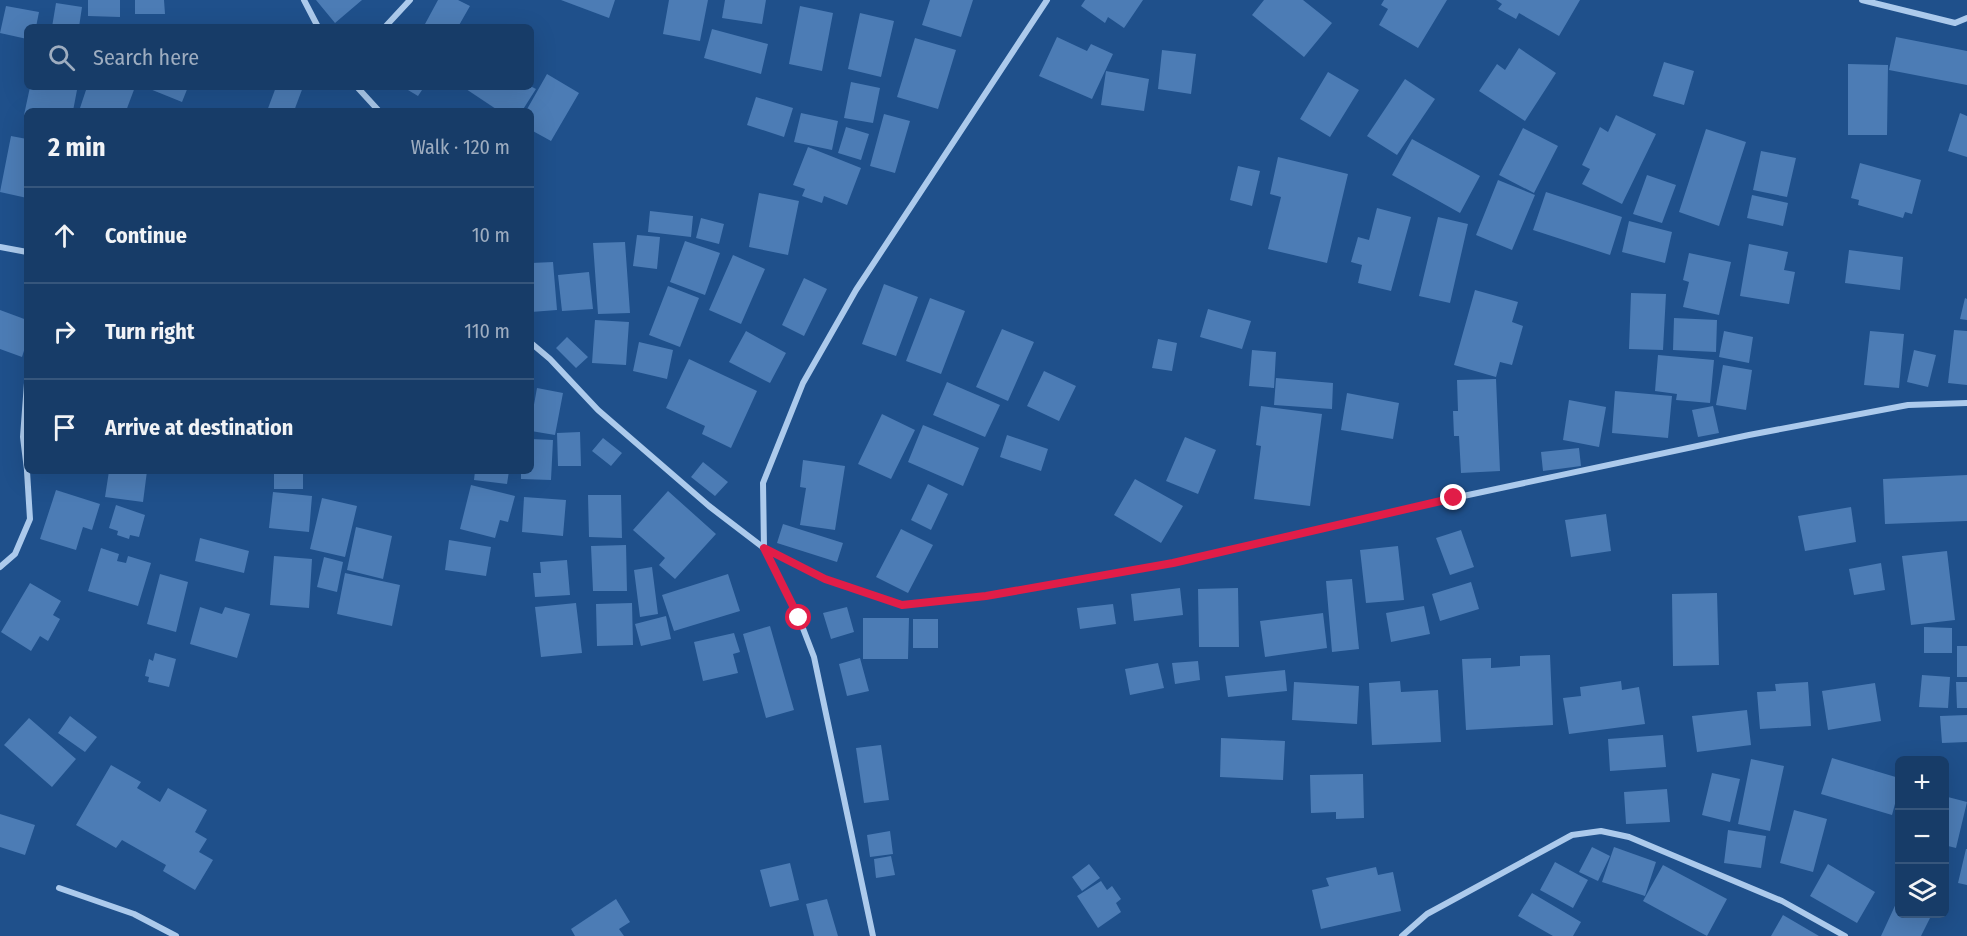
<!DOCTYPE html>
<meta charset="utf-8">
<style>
:root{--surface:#173c68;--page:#244771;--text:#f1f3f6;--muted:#9eadc0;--line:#36567c}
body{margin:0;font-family:"Fira Sans Condensed",sans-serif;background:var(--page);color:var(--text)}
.controls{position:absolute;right:18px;bottom:18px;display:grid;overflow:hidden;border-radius:9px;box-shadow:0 6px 24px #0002}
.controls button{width:54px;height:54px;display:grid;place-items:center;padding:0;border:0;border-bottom:2px solid var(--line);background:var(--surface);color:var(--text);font:30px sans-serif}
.stop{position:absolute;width:18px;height:18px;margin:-14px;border:4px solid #e11d48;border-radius:50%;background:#fff}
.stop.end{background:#e11d48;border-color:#fff;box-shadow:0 2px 6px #0008}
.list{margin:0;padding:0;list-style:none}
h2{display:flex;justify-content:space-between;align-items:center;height:78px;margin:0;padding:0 24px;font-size:26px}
h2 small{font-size:20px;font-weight:400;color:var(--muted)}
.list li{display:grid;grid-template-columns:39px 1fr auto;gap:18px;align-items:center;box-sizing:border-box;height:96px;padding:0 24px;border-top:2px solid var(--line)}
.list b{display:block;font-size:22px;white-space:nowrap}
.list em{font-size:20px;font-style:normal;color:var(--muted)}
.icon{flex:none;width:33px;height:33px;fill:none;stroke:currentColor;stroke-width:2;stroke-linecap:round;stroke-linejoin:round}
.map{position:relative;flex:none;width:1967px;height:936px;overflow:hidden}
.search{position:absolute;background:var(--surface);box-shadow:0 6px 24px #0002;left:24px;top:24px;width:510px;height:66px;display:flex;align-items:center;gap:15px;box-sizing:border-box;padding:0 21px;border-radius:9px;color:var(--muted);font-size:22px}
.panel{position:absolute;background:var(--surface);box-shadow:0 6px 24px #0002;left:24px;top:108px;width:510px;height:366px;border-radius:9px}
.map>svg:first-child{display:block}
</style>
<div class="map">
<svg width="1967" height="936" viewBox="0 0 1967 936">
<rect width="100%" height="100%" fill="#1f508b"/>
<!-- building -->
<path fill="#4c7cb5" d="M88,0h32v17l-32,-1z
M135,0h29l1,14h-30z
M316,0h46l-27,23z
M438,0h20l12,6 -12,21h-28l-5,-3z
M561,0h54l-6,18z
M669,0h39l-8,41 -37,-7z
M725,0h41l-4,24 -40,-6z
M930,0h43l-12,37 -39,-12z
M1085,0h58l-19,28 -16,-11 -3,6 -24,-17z
M1264,0h39l29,23 -28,34 -52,-42z
M1384,0h63l-29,48 -39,-23 9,-16 -7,-4z
M1496,0h84l-21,36 -40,-23 -3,6 -18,-10 4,-5z
M56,3l26,4 -3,20h-27z
M6,6l33,6 -3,15h-9v12l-27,-6z
M800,6l33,7 -11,58 -33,-7z
M860,13l34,8 -13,56 -33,-8z
M712,29l56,15 -7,30 -57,-16z
M1057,37l30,14 4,-7 22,10 -21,45 -53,-23z
M1896,37l71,14v34l-78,-15z
M915,38l41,12 -18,59 -41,-12z
M1519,48l37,25 -31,48 -46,-30 18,-27 8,6z
M1162,50l34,4 -5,40 -33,-5z
M1664,62l30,9 -10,34 -31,-9z
M1848,64l40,1 -1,70h-39z
M1106,71l43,8 -5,32 -43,-6z
M1328,72l31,18 -29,47 -30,-18z
M547,74l32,19 -28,48 -20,-11v-19h-5z
M1405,79l30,20 -38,56 -30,-19z
M851,82l29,6 -7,35 -29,-5z
M30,87h34l13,3 -4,21h-46v4h-3z
M87,87h48l-9,24h-47z
M145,87h43l-6,15z
M276,87h27l-9,24h-27z
M403,87h21l-6,9z
M467,87h65l4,2 -14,22h-23l-33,-22z
M756,97l37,11 -9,29 -37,-12z
M801,113l37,8 -6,29 -38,-8z
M1960,113l7,3v41l-19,-6z
M884,114l26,7 -15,52 -25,-7z
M1616,115l40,19 -34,70 -40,-20 8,-15 -8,-4 18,-38 8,5z
M846,127l23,7 -8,26 -23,-7z
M1523,128l35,18 -24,47 -35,-18z
M1706,129l40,13 -27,84 -40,-14z
M11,136l16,3v59l-27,-6z
M1412,139l68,37 -20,37 -68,-38z
M808,147l53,21 -14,37 -23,-9 -2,7 -20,-7 3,-7 -12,-4z
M1761,151l35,7 -9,39 -34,-7z
M1278,157l70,17 -21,89 -59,-14 13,-52 -11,-3z
M1860,163l61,17 -9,34 -7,-2 -2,6 -45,-13 1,-5 -8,-2z
M1238,166l22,5 -8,35 -22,-6z
M1647,175l29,10 -14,38 -29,-9z
M1498,180l37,15 -23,55 -36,-15z
M1546,192l76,25 -12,38 -77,-25z
M759,193l40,8 -11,54 -39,-8z
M1752,195l36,8 -5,23 -36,-8z
M1377,208l34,9 -20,74 -33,-8 4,-18 -11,-3 7,-25 11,3z
M650,211l43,5 -2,21 -43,-5z
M1438,217l30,7 -18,79 -31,-7z
M701,218l23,6 -5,20 -23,-6z
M1629,221l43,11 -7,31 -43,-11z
M637,235l23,2 -3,32 -24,-3z
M685,241l35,12 -15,42 -35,-13z
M625,242l5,71 -32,1 -5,-71z
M1749,244l39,8 -4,18 11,2 -6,32 -49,-8z
M1849,250l54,7 -3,33 -55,-7z
M1689,253l42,9 -12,53 -36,-8 6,-25 -6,-2z
M733,255l32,14 -24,55 -32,-14z
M553,262l4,48 -26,2v-49z
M589,272l4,37 -31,2 -4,-36z
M804,278l23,11 -23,47 -22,-11z
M884,284l34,13 -22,59 -34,-12z
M668,286l31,12 -19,49 -31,-12z
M1475,290l43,12 -6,20 11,4 -11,39 -12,-3 -4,15 -42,-12z
M1631,293l35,1 -3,56 -34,-1z
M930,298l35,13 -24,63 -35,-13z
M1965,298l2,1v21l-7,-1z
M1208,309l43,12 -9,28 -42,-12z
M0,310l27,10v21l-5,16 -22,-8z
M1674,318l43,2 -1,32 -43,-2z
M595,320l34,2 -3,43 -34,-2z
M1002,329l32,13 -26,59 -32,-14z
M1954,330l13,1v54l-19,-2z
M746,331l40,22 -16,30 -41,-21z
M1724,331l29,6 -4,26 -30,-6z
M1870,331l34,3 -5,54 -35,-3z
M567,337l21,20 -12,11 -20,-20z
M1158,339l19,4 -5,28 -20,-3z
M639,342l34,8 -6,29 -34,-8z
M1252,350l24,2 -2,36 -25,-2z
M1914,350l22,5 -8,32 -21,-5z
M1658,355l56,5 -4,43 -34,-3 1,-6 -22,-3z
M689,359l68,32 -26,57 -29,-14 3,-8 -39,-18z
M1723,365l29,5 -6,40 -30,-5z
M1044,371l32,15 -17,35 -32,-15z
M1276,378l57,5 -1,26 -58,-4z
M1496,379l4,92 -39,2 -2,-37h-5l-1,-25h5l-1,-31z
M947,382l53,23 -15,32 -52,-22z
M537,388l26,5 -8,42 -24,-4v-10z
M1615,391l57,5 -4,42 -56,-5z
M1347,393l52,10 -6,36 -52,-9z
M1569,400l37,7 -7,40 -36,-7z
M1261,406l61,8 -12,92 -56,-7 7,-53 -5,-1z
M1713,406l6,27 -21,4 -6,-27z
M882,414l33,16 -24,49 -33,-15z
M923,425l56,23 -16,38 -55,-24z
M580,432l1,34h-23l-1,-33z
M1007,435l41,14 -7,22 -41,-14z
M1185,437l31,13 -18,44 -32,-13z
M603,438l19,15 -11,13 -19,-15z
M531,439l22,1 -2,40 -30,-1v-8h10z
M1579,448l2,18 -38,5 -2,-19z
M803,460l42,6 -10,64 -35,-5 6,-37 -6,-1z
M703,462l25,20 -13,14 -24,-19z
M109,471h38l-4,31 -38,-5z
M274,471h29v18h-29z
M475,471h34l-2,13 -33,-4z
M1967,475v46l-82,3 -2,-45z
M1135,479l48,27 -22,37 -47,-28z
M928,484l20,10 -17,36 -20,-10z
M471,485l44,11 -7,26 -8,-2 -5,18 -35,-9z
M56,490l44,14 -8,26 -9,-3 -7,23 -36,-11z
M668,491l48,43 -41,45 -16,-14 6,-7 -32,-28z
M273,492l39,4 -3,36 -40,-4z
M588,495h33l1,43 -33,-1z
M524,497l42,3 -3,36 -41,-4z
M322,498l35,8 -12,51 -35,-8z
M116,505l29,10 -6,22 -9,-2 -1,4 -12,-4 1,-4 -9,-3z
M1851,507l5,35 -51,9 -7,-35z
M1606,514l5,37 -40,6 -6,-37z
M783,524l60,19 -6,19 -60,-19z
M356,527l36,9 -9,43 -36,-9z
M901,529l32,16 -25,48 -32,-16z
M1461,530l13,37 -24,8 -14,-37z
M200,538l49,13 -5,22 -49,-12z
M449,540l42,7 -5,29 -41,-6z
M626,545l1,46h-34l-2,-45z
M1398,546l6,54 -38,3 -6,-53z
M101,548l18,6 -2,7 9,2 2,-7 23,7 -13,43 -50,-15z
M1947,551l8,69 -44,5 -9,-69z
M274,556l38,3 -3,49 -39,-3z
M324,557l19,5 -6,30 -20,-5z
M567,560l3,35 -35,2 -2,-24h8l-1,-11z
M1881,563l4,27 -31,5 -5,-26z
M652,567l6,47 -18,3 -6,-47z
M345,573l55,12 -8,41 -55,-12z
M160,574l28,8 -12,50 -29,-8z
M728,574l12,37 -66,20 -12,-36z
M1352,579l7,70 -27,3 -6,-71z
M1471,582l8,27 -39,12 -8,-27z
M30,583l31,18 -8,14 7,4 -12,22 -8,-5 -9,15 -30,-19z
M1180,588l3,27 -49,6 -3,-27z
M1238,588l1,59h-40l-1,-58z
M1717,593l2,72 -46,1 -1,-72z
M576,603l6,50 -41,4 -6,-50z
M632,603l1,42 -36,1 -1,-42z
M1113,604l3,20 -36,5 -3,-21z
M1424,606l6,28 -39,8 -5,-29z
M200,607l22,7 3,-7 25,7 -13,44 -47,-14z
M847,607l7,25 -23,7 -8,-26z
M1323,613l4,35 -62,9 -5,-36z
M666,616l5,23 -30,7 -6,-22z
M863,618h46l-1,41h-45z
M913,619h25v29h-25z
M770,626l24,84 -28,8 -23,-84z
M1924,627l28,1v25h-28z
M734,633l6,19 -7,2 5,19 -35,8 -9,-39z
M1957,646h10v31h-10z
M155,653l21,6 -7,28 -21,-5 1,-5 -4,-1 4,-17 4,2z
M1550,655l3,70 -87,5 -4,-71 29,-1v10l29,-2v-10z
M860,658l9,33 -22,5 -8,-32z
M1198,661l2,19 -25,4 -3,-21z
M1158,663l6,25 -34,7 -5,-26z
M1285,670l2,21 -59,6 -3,-21z
M1922,675l28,2 -2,31 -29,-1z
M1400,681l1,11 37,-2 3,52 -69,3 -3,-62z
M1621,681l1,9 17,-3 6,37 -76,10 -6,-36 18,-2 -1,-9z
M1294,682l65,4 -2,38 -65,-4z
M1808,682l3,44 -51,3 -3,-37 19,-1 -1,-7z
M1956,682h11v26h-10z
M1875,683l6,38 -53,9 -6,-39z
M1747,710l4,35 -54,7 -5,-36z
M1967,715v27l-25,1 -2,-27z
M70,716l27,21 -12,15 -27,-19z
M29,718l47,41 -24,28 -48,-42z
M1663,735l3,32 -56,4 -2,-32z
M1221,738l64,3 -2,39 -63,-3z
M881,745l8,55 -25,3 -8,-55z
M1832,758l67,20v11l-7,26 -71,-21z
M1751,759l33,7 -14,65 -32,-7z
M111,765l30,17 -4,6 23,14 8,-14 39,22 -12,22 12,7 -8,13 14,8 -18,30 -32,-19 3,-6 -44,-25 -6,8 -40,-23z
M1712,773l28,6 -10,43 -28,-7z
M1363,774l1,44 -28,1v-7l-25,1 -1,-38z
M1667,789l3,33 -44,2 -2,-32z
M1944,796l23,6 -11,46 -12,-3z
M1794,810l33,9 -14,53 -33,-9z
M0,814l35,11 -10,30 -25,-8z
M1728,830l38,6 -5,32 -37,-5z
M890,831l3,23 -23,3 -3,-22z
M1592,847l18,9 -12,25 -19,-9z
M1614,847l42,15 -11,34 -43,-14z
M1966,849h1v36l-9,-2z
M891,856l4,19 -19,3 -2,-19z
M1555,862l33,18 -15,28 -33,-18z
M790,863l9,37 -29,7 -10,-37z
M1089,864l11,14 -18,13 -10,-14z
M1828,864l47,28 -18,31 -47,-27z
M1663,865l64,34 -20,37 -64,-35z
M1376,867l2,8 15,-3 8,39 -80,18 -9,-39 17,-4 -3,-8z
M1101,881l6,9 5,-4 9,13 -5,4 5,9 -23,16 -21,-32z
M1532,893l49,29 -8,14h-20l-35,-20z
M1899,897v17h33l-11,22h-40z
M616,899l14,23 -11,7 5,7h-49l-4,-7z
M827,899l11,37h-24l-8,-32z
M1783,915l36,21h-48z"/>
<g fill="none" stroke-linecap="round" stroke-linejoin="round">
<!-- street -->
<path stroke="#accaec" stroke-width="6" d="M304,0l14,27
M1862,0l93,23 12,-5
M385,27l25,-27
M357,87l22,24
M0,247l27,5
M531,343l19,16 48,51 111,96 55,42 61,31 77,26 84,-9 187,-33 281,-65 295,-63 159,-30 59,-2
M27,383l-4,54 4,33
M0,567l15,-13 15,-35 -3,-48
M59,888l75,26 42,22
M873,936l-59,-279 -15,-39 -35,-70 -1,-65 40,-100 53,-93 191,-290
M1402,936l25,-22 145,-79 29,-4 28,6 153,64 63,35"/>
</g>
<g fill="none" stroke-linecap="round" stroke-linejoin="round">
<!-- route -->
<path stroke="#e11d48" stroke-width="8" d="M799,618l-35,-70 61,31 77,26 84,-9 187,-33 281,-65"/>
</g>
</svg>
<div class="controls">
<button>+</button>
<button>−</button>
<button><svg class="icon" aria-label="layers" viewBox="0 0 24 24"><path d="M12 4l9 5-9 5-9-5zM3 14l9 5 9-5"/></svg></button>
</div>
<div class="stop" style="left:799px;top:618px"></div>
<div class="stop end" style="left:1454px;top:498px"></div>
<div class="search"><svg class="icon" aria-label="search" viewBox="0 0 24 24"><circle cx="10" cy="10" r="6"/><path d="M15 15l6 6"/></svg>Search here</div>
<section class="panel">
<h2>2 min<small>Walk · 120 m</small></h2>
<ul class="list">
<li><svg class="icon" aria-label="ahead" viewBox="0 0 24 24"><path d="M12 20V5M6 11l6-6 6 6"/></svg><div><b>Continue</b></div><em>10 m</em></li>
<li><svg class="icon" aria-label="right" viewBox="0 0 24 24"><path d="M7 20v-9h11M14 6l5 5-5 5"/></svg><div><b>Turn right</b></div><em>110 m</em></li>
<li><svg class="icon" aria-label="arrive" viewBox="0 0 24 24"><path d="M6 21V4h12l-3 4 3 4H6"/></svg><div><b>Arrive at destination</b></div></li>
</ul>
</section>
</div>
